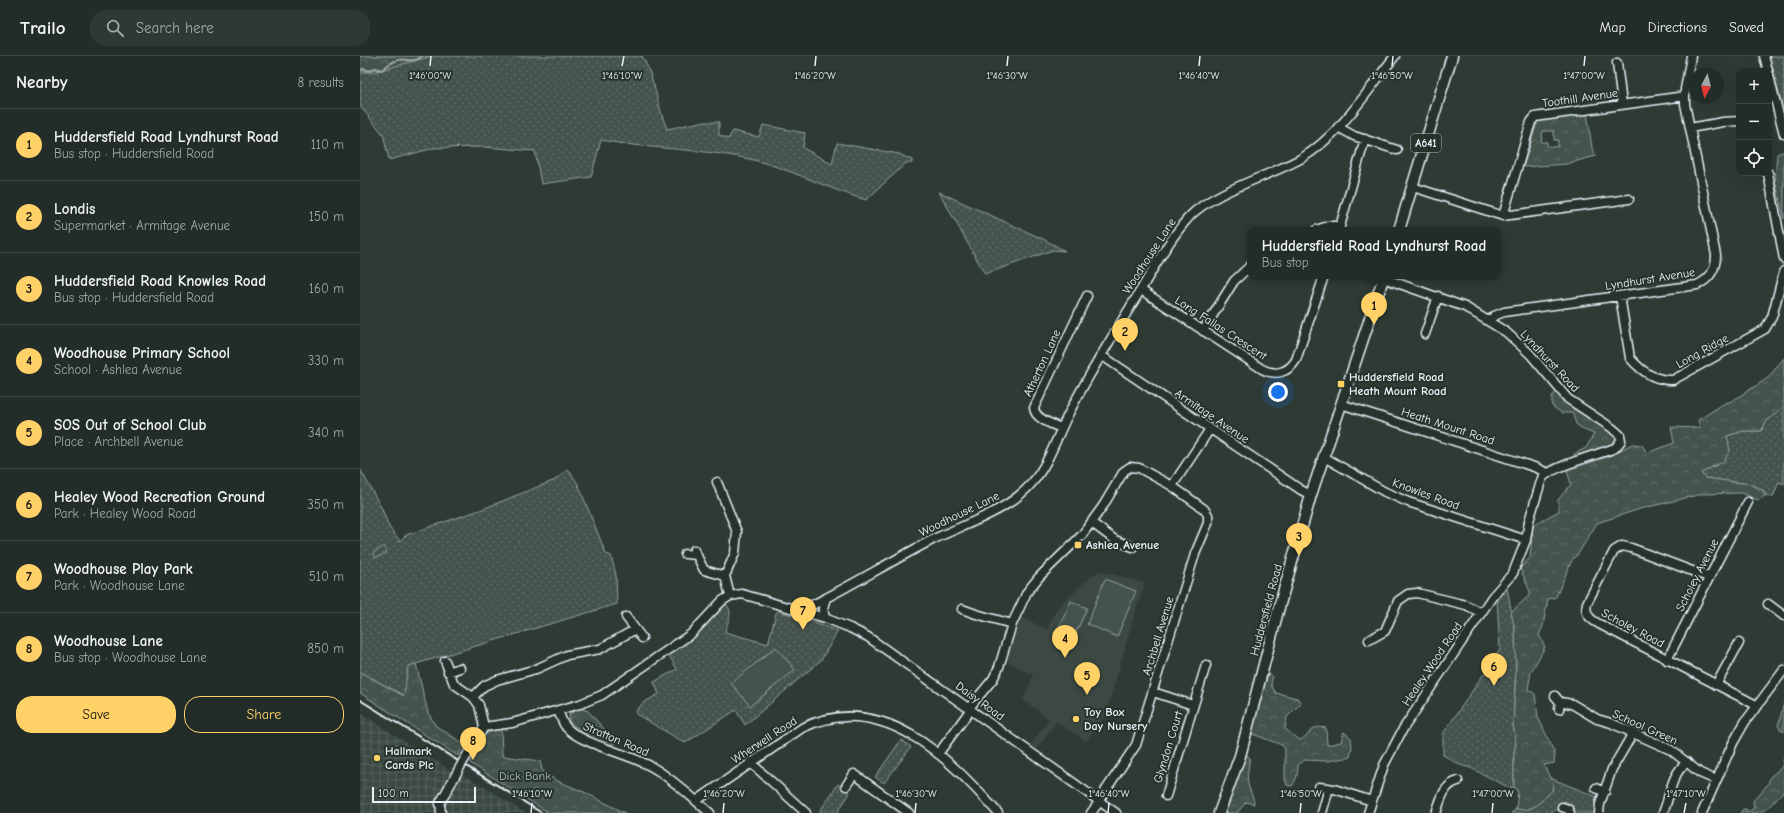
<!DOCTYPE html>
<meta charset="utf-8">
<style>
:root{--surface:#222c28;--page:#2e3834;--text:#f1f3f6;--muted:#a2a7a8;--line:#3f4845;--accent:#ffd166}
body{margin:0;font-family:"Comic Neue",sans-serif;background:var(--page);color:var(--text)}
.controls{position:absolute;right:12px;top:12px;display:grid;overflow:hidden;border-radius:8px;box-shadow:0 4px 16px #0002}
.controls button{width:36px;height:36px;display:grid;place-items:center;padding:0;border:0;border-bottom:1px solid var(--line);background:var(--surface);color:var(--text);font:20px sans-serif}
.compass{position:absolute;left:1328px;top:12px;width:36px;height:36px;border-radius:50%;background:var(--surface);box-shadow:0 4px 16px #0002;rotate:187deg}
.scale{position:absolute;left:12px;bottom:10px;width:104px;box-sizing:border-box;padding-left:4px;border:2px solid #e8f1f8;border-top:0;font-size:11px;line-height:14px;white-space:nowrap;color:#e8f1f8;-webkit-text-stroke:3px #26332d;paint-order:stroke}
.you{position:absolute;left:918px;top:336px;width:14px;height:14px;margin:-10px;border:3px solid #fff;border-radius:50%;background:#1a73e8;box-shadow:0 0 0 6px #1a73e833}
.badge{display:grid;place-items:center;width:26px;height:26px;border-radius:50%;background:var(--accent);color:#111;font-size:13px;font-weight:700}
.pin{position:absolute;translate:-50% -33px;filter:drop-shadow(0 1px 2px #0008)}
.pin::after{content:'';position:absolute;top:21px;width:14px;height:12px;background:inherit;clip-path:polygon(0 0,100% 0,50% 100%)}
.popup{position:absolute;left:887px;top:171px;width:254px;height:52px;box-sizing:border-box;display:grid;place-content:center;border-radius:8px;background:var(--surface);filter:drop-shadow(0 1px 3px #0005);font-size:13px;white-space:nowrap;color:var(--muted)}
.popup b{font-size:15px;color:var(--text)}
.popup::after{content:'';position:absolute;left:50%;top:100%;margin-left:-8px;border:8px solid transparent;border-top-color:var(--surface)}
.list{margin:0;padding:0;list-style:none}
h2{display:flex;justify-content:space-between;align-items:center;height:52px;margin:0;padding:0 16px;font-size:17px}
h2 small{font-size:13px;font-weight:400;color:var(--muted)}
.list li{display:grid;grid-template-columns:26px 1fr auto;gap:12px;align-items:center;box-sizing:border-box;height:72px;padding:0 16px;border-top:1px solid var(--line)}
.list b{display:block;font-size:15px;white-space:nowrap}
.list p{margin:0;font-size:13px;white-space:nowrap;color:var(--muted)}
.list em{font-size:13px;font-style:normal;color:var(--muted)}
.actions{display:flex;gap:8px;padding:12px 16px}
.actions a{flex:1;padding:9px 0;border:1px solid var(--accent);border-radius:16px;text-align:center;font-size:14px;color:var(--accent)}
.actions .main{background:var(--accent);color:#111}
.icon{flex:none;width:22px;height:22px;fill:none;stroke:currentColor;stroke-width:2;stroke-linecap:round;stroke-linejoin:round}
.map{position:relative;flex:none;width:1424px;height:757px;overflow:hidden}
header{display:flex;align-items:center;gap:24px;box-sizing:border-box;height:56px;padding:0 20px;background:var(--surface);border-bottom:1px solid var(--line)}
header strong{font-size:19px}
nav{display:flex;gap:22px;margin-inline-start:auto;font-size:14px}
.search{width:280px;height:36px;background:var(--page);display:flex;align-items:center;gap:10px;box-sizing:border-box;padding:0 14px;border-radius:16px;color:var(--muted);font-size:15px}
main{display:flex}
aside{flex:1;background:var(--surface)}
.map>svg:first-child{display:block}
</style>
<header>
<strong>Trailo</strong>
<div class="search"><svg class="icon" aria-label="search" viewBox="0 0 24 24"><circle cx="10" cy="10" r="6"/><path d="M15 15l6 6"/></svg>Search here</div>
<nav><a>Map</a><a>Directions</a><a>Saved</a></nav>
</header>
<main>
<aside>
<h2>Nearby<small>8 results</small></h2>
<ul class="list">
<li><span class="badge">1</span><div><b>Huddersfield Road Lyndhurst Road</b><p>Bus stop · Huddersfield Road</p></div><em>110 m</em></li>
<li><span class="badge">2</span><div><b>Londis</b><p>Supermarket · Armitage Avenue</p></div><em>150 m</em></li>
<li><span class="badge">3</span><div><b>Huddersfield Road Knowles Road</b><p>Bus stop · Huddersfield Road</p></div><em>160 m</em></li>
<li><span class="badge">4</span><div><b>Woodhouse Primary School</b><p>School · Ashlea Avenue</p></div><em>330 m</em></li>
<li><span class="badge">5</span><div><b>SOS Out of School Club</b><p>Place · Archbell Avenue</p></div><em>340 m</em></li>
<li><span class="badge">6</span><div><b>Healey Wood Recreation Ground</b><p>Park · Healey Wood Road</p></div><em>350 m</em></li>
<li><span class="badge">7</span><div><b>Woodhouse Play Park</b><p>Park · Woodhouse Lane</p></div><em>510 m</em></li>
<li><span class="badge">8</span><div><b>Woodhouse Lane</b><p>Bus stop · Woodhouse Lane</p></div><em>850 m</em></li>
</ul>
<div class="actions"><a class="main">Save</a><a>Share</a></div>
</aside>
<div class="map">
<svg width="1424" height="757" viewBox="0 0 1424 757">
<defs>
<pattern id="industrial-grid" width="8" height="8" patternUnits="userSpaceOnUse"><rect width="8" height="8" fill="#3b4843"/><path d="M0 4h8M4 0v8" fill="none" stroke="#57635f"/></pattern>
<pattern id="grass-dots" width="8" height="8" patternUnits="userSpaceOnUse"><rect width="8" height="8" fill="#45524e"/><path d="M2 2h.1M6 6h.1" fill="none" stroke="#606b68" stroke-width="1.8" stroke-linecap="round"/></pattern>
<pattern id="forest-crowns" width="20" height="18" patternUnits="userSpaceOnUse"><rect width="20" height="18" fill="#45524e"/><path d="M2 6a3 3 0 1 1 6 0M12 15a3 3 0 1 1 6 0" fill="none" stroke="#606b68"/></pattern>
</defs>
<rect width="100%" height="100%" fill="#2e3b35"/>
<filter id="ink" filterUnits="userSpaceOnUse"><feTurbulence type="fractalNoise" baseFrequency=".025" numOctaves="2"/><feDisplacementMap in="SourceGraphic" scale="8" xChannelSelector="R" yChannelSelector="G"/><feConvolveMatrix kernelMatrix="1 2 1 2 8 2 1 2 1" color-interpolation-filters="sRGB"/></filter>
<g filter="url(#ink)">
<!-- built -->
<path fill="#3b4843" d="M740,515l45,12 -13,39 -26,93 -20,26 -30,-19 -19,27 -6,-4 18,-26 -26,-19 10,-25 -26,-13 8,-33 5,-12 27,12 9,-19 6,-7 30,-27z"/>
<!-- industrial -->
<path fill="url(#industrial-grid)" d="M0,657l88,56 14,5 29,17 34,22h-165z"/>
<!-- grass -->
<path fill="url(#grass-dots)" stroke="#96a2a3" d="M0,0h282c13,22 15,49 25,73l34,-7h18v13l9,4 5,-8 26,6 4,-12 42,8 -2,15 29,16 5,-21 62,11 13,6v3h-6l-40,37c-38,-11 -73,-30 -112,-40 -50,-12 -103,-10 -153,-20l-10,37 -50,7 -6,-33 -51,-4 -50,1 -45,12 -6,-26 -23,-28z
M1410,0h14v63z
M579,136l106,48 20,11 -12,-1 -68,24z
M1424,350v78l-5,-2 -6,15 -8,-2 -1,-4 -14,-7 -45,-6 -4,-5 23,-12 3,-25 16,-5h18l5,-9z
M0,413l22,40 7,18 11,14 6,-6 74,-25 75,-30 13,-11 10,15 28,70 5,2 5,19 1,29 -208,62 -4,30 -45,-24z
M1147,532l8,42 1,40 -3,54 3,20 -2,8v36l-6,-1 -37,-19 -11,-3 -17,-10v-21l57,-84 -3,-51z
M365,548c10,6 2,19 0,28l43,12 8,-31 3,-2 59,20 -17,29 -76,65 -9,-15 -51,33 -49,-29v-3l7,-8 16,-9 -5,-12 23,-13 -10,-17 29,-18z
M541,684l10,7 -27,36 -9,-6z
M1190,722l47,19 -3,6 4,3 -3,7h-21l-3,-9 -7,-3 -5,8 -8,2 -2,2h-38l5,-4c19,3 23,-7 36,-18l1,-7z
M478,728l12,9 -13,20h-15l-2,-2z"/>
<!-- forest -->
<path fill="url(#forest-crowns)" stroke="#96a2a3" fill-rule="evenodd" d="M0,0h72l-58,16h-14z
M1227,57l5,35 4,8 -30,8 -43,3 15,-47zM1183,75h11v9h4v7l-11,-1v-4h-6z
M1424,95v68l-9,-39 2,-26z
M1424,302v48l-18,16 -5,9h-18l-16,5 3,15 -6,10 -23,12 4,5 45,6 14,7 1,5 -7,4 -17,-7 -39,1 -62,15 -43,14 -19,31 -6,6 -16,37 -8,2 -5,27 -4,9 6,12 -14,25 -3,17 7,5 3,23 17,37 -1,9 -10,2 9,19 -1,7c-13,11 -17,21 -36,18l2,-17 -4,-4v-36l2,-8 -3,-20 3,-54 -1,-40 -4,-18 20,-18 -11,-26 10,-10 3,-33 26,-14 -1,-11 13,-16 -4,-14 40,-13 25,-13 10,1 5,8 27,-10 -3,-16 29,1 -2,-8 27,-17 7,-2 36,-23z
M1197,336l14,14 36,22 11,11 -2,5 -42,14v-4l12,-6 8,-14 -10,-4 -8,-6 -3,-10 -3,-1h-8l-10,-7v-10z
M56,608l12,49 8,13 28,18 -6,12 -98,-63v-21l44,24 4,-30z
M908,617l4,3 -1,9 5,8 21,5 4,5 -14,14 -2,12 15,11c15,-7 6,-15 26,-12l1,17 14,-3 3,-10 7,6 1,10 -2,9 -23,4 -22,-1 -7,5c0,8 -1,14 -6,21l-5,-1 -2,-6v-30l-3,-4 -32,-12z
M1424,647v29l-2,-1 -4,-5z
M220,652l8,3 15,17 13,11 -2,5c-15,2 -33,-14 -45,-22l1,-8z
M141,672l1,28 38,5 2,9 13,10 29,12 41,21h-76l-79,-50 12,-28z
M887,699l3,3c-2,10 -4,21 -1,30 2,6 5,9 5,16l-8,-2 -9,11h-13l20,-56z
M1424,701v34c-20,19 -14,22 -44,22l3,-4h3l2,3 6,-4 -1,-7 15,-17 2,-7 12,-10z"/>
<!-- pitch -->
<path fill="#45524e" stroke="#96a2a3" d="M24,490l3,6 -11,6 -3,-5z
M745,523l31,12 -19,46 -30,-13z
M711,545l16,7 -14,31 -16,-7z
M416,591l19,23 -45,36 -19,-23z"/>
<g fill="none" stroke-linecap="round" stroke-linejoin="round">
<!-- stream -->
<path stroke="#9da8a9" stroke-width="2" d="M0,14l4,-1 5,2 6,-3 7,2c4,-4 10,-8 16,-10 8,-2 17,4 24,-4"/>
<!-- minor casing -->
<g stroke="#e8f1f8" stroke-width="11">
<path id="minor" d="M1404,0l4,15
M1257,7l5,41
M1409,20l15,58
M978,71l16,9 43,14
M1330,72l33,-6 16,-1
M1408,117l16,86
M1053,131l90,29 126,-17
M1143,160l28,-94 4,-5 150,-21
M956,174l12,-4h12
M979,174l26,-91
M781,234l121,79c13,7 26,4 34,-9l28,-84
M1260,240l10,62c11,13 25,23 43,22l92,-51 7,-12 12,-46
M1129,265l5,-5 10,-4 193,-27c13,-6 19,-15 19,-30l-31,-151v-15l6,-33
M843,275l31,-50 16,-15
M1065,278l13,-38
M741,299l200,135 10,5
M981,348l196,64 10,5
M701,372c-9,-4 -26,-9 -27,-20l53,-112
M964,401l61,35 23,10 118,38
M357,426l20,50 -2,21 -10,23 5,20
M732,467l23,17 18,7
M334,494l10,20 21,6
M325,498l12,1
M1348,521l-77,-29 -9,-2 -8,5 -27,52c-3,12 4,17 14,22l157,81
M1408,548l16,12
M602,553l14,5 36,10
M441,555l25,-13
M266,561l16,21
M465,562l-2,-10 3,-10c36,-19 71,-40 108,-59 33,-16 73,-27 98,-56 18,-21 25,-48 38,-72 21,-41 46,-80 70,-120 15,-25 30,-53 50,-75 24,-25 80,-40 112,-58 39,-24 65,-67 93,-102
M1009,584l16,-9 13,-30 10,-7 9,-1 49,12 15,8
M1307,604l81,-158
M85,605l9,23 19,13 11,-11 13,-6 39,-11 31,-14 33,-6 34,-19
M88,616l12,-4
M1356,629l23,-42
M793,636l40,13
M1195,640l5,6 -1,7
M113,641l6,8 5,22
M1200,646l12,2 25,15 14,4 60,27 29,23 16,7
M609,652l24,-29 6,-12 13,-43 15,-32 12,-15 43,-42 21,-29 21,-35 6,-4 9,1 33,18 38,-57
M198,654c2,6 4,12 8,17 16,18 62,26 86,40 21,12 39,30 58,46
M578,698l33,-45
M104,704l20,-33 28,-4 68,-19 22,-9 89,-61 31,-33 8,-5 12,-2 83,24 25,10 18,9 248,176
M390,706l56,51
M486,730l8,-12 55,39
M959,731l15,2 38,12
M1236,732l9,4
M806,740l40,-131
M739,744l37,-55 59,-191 13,-31v-8l-4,-6 -32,-23
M336,745l106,-73c80,-39 147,30 196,85
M80,747l1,10
M1202,751l6,2 2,4
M731,757l9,-12
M962,757l7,-25
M1008,757l16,-48 19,-36 89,-132 21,-24 13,-33 3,-19 13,-43c11,-12 55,-23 73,-30l6,-7 -1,-6 -8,-7 -44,-29 -38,-45 -24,-22 -41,-25 -82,-29
M1076,757c5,-13 7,-28 22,-32
M1239,757l1,-9 12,-35 21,-36
M1303,757c8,-19 7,-37 24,-51
M1342,757l31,-70 12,-21 39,-52"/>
</g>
<!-- major casing -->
<g stroke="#e8f1f8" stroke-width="13">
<path id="major" d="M1039,174l53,-174
M859,757l21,-57 38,-145 33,-116 73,-219"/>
</g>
<!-- minor -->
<use href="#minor" stroke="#26332d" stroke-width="8"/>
<!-- major -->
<use href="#major" stroke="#26332d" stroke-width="10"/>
<!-- rail -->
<path stroke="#e8f1f8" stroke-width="2" d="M0,644l182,113"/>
<!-- minor-bridge casing -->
<g stroke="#e8f1f8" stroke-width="11" stroke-linecap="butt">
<path id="minor-bridge" d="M80,747l24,-43"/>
</g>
<!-- minor-bridge -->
<use href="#minor-bridge" stroke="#26332d" stroke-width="8"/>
</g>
</g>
<!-- ticks -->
<path fill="none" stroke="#e8f1f8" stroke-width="1.5" d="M70,10l1,-10M262,10l2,-10M455,10l1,-10M647,10l1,-10M839,10l1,-10M1032,10l1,-10M1224,10l1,-10M171,757l1,-10M363,757l1,-10M555,757l1,-10M748,757l1,-10M940,757l1,-10M1132,757l1,-10M1324,757l2,-10"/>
<!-- markers -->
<g fill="#ffd166" stroke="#26332d" stroke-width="1.5">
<rect x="977" y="324" width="8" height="8" rx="2"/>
<rect x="714" y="485" width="8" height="8" rx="2"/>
<circle cx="716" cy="663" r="4"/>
<circle cx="17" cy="702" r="4"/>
</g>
<g text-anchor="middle" stroke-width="4" stroke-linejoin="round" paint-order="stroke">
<!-- shield labels -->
<rect fill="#26332d" stroke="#aeb8bb" stroke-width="1" x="1051" y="78" width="30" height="18" rx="3"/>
<g font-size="11" font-weight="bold" fill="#e8f1f8">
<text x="1066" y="91">A641</text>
</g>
<!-- street labels -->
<g font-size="12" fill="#e8f1f8" stroke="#26332d">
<text transform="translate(1220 42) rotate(-8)" y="4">Toothill Avenue</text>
<text transform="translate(789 200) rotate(-57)" y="4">Woodhouse Lane</text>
<text transform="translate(1290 223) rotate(-9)" y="4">Lyndhurst Avenue</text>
<text transform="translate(861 272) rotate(33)" y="4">Long Fallas Crescent</text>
<text transform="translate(1342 295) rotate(-29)" y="4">Long Ridge</text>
<text transform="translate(1190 305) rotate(47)" y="4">Lyndhurst Road</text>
<text transform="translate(682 307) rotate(-65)" y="4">Atherton Lane</text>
<text transform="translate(852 360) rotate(34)" y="4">Armitage Avenue</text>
<text transform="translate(1088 370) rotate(18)" y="4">Heath Mount Road</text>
<text transform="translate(1066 438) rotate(20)" y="4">Knowles Road</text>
<text transform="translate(599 458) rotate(-26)" y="4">Woodhouse Lane</text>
<text transform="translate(1337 519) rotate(-63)" y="4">Scholey Avenue</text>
<text transform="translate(906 554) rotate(-75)" y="4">Huddersfield Road</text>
<text transform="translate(1273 572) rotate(28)" y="4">Scholey Road</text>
<text transform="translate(798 580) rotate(-73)" y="4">Archbell Avenue</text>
<text transform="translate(1072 608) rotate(-56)" y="4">Healey Wood Road</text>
<text transform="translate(620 645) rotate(36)" y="4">Daisy Road</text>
<text transform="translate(1285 671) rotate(24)" y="4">School Green</text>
<text transform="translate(256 683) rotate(23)" y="4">Stratton Road</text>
<text transform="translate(404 684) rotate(-33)" y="4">Wherwell Road</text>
<text transform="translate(808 691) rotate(-73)" y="4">Glyndon Court</text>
</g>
<!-- poi labels -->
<g font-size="12" font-weight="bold" fill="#e8f1f8" stroke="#26332d" text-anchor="start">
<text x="989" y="325">Huddersfield Road<tspan x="989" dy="14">Heath Mount Road</tspan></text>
<text x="726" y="493">Ashlea Avenue</text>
<text x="724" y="660">Toy Box<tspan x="724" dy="14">Day Nursery</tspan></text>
<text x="25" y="699">Hallmark<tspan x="25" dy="14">Cards Plc</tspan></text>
</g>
<!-- park labels -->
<g font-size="12" fill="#afb9bc" stroke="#26332d">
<text x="165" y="724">Dick Bank</text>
</g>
</g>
<g font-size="10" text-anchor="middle" fill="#e8f1f8" stroke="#26332d" stroke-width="4" stroke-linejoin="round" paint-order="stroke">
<text x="70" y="23">1°46'00"W</text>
<text x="262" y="23">1°46'10"W</text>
<text x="455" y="23">1°46'20"W</text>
<text x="647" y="23">1°46'30"W</text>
<text x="839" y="23">1°46'40"W</text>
<text x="1032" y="23">1°46'50"W</text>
<text x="1224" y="23">1°47'00"W</text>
<text x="172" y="741">1°46'10"W</text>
<text x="364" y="741">1°46'20"W</text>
<text x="556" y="741">1°46'30"W</text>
<text x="749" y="741">1°46'40"W</text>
<text x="941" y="741">1°46'50"W</text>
<text x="1133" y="741">1°47'00"W</text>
<text x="1326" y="741">1°47'10"W</text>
</g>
</svg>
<div class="controls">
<button>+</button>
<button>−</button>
<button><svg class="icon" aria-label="locate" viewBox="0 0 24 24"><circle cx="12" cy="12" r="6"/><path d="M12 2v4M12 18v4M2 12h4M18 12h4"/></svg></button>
</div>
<svg class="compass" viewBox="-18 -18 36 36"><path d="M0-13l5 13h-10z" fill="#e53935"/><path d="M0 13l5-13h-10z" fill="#a2a7a8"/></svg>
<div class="scale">100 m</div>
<div class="you"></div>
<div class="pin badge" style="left:1014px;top:269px">1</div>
<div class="popup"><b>Huddersfield Road Lyndhurst Road</b>Bus stop</div>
<div class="pin badge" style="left:765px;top:295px">2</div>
<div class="pin badge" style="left:939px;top:500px">3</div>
<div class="pin badge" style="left:705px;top:602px">4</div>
<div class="pin badge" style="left:727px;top:639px">5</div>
<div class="pin badge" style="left:1134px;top:630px">6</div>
<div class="pin badge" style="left:443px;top:574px">7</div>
<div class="pin badge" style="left:113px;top:704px">8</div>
</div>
</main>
